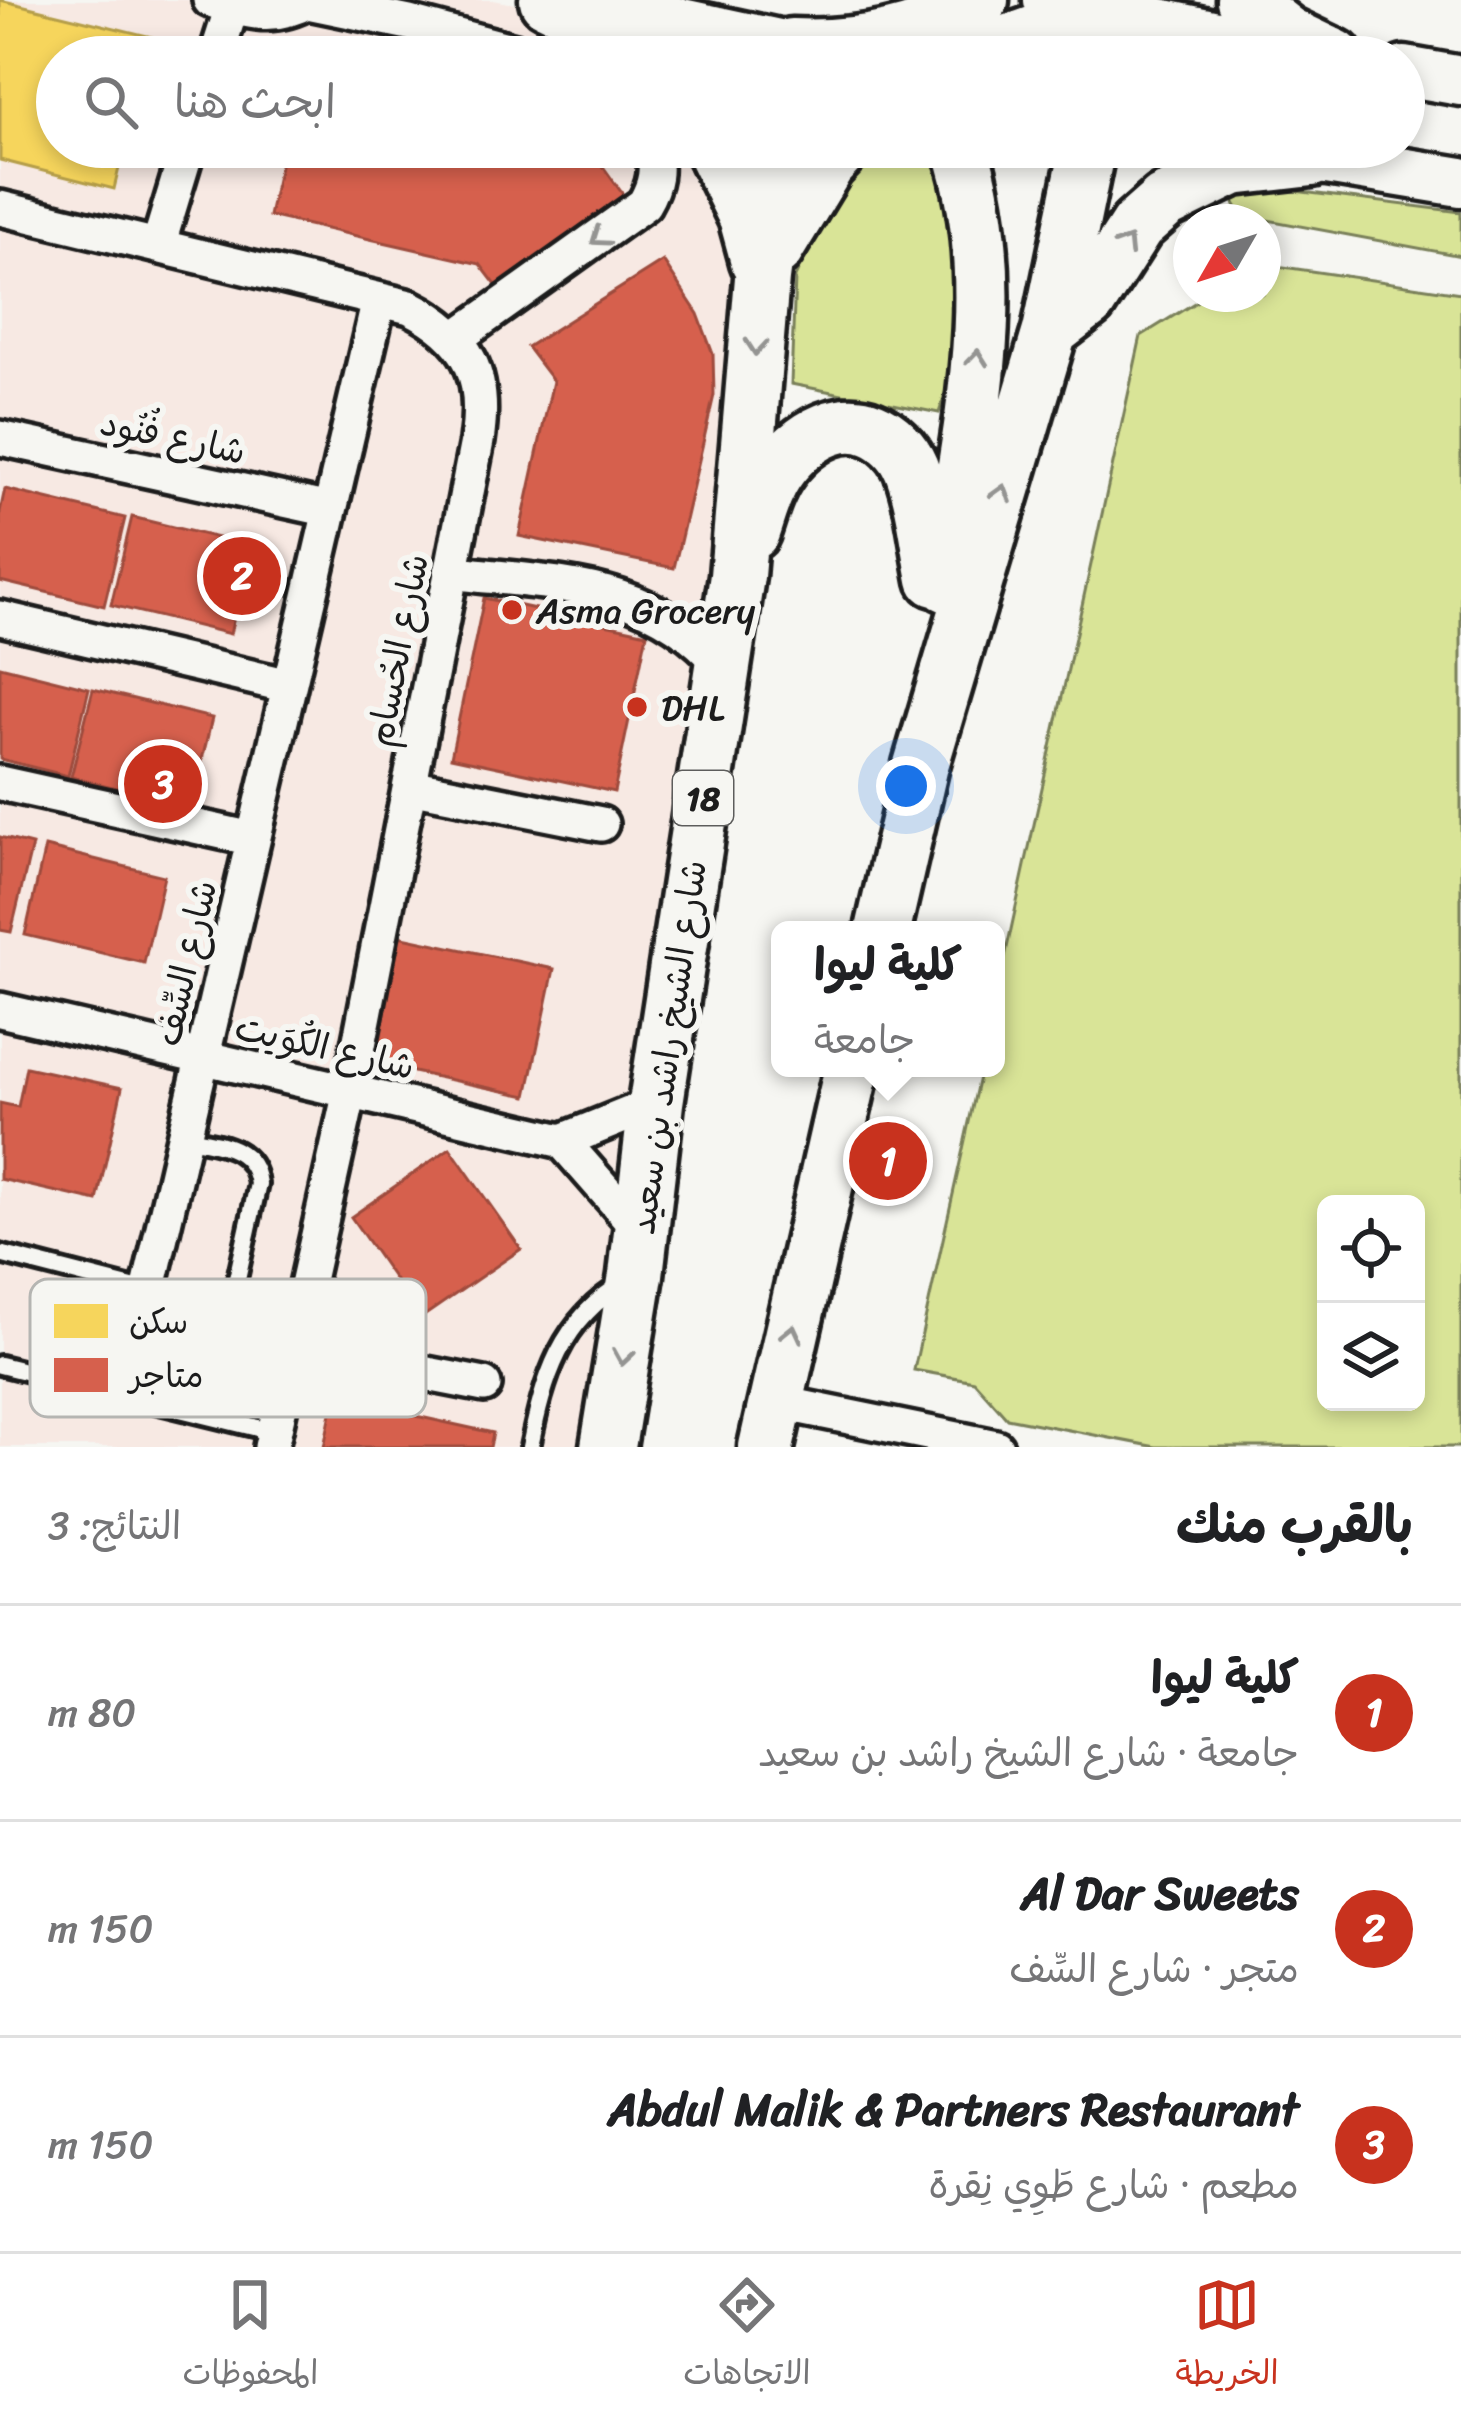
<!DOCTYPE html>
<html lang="ar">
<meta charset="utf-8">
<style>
:root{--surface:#fff;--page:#f6f6f6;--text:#202124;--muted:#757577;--line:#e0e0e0;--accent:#c8321e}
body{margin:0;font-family:Sriracha,"Playpen Sans Arabic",sans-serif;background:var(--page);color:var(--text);direction:rtl}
.controls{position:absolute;right:36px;bottom:36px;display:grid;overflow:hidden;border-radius:18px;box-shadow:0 6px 18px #0003}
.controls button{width:108px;height:108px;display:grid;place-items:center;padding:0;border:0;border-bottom:3px solid var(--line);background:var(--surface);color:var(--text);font:60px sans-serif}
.compass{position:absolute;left:1173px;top:204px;width:108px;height:108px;border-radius:50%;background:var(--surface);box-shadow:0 6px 18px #0003;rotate:231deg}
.you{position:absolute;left:906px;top:786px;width:42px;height:42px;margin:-30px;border:9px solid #fff;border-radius:50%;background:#1a73e8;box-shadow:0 0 0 18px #1a73e833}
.badge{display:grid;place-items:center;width:78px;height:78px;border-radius:50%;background:var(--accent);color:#fff;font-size:39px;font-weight:700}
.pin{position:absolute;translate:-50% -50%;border:6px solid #fff;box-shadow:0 3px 12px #0006}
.popup{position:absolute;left:771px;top:921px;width:234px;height:156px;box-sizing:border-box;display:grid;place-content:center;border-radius:18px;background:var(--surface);filter:drop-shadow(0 3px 9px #0005);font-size:39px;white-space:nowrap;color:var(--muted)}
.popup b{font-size:45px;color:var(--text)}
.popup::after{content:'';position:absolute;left:50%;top:100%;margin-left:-24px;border:24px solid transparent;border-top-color:var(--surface)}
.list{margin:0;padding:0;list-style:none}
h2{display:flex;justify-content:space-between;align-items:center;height:156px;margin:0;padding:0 48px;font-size:51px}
h2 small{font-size:39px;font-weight:400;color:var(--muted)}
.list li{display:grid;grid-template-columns:78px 1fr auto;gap:36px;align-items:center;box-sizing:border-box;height:216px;padding:0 48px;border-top:3px solid var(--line)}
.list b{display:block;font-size:45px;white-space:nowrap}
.list p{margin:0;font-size:39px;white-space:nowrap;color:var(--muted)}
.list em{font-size:39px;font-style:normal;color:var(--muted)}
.icon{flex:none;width:66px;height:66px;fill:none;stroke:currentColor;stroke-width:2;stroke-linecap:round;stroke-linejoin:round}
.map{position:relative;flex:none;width:1461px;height:1447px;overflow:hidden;direction:ltr}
.search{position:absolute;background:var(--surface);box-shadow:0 6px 18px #0003;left:36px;right:36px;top:36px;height:132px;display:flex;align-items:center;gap:30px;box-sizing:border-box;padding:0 42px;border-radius:66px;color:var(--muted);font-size:45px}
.sheet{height:804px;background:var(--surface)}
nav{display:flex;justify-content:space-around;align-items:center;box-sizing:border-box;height:168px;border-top:3px solid var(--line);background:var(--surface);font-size:33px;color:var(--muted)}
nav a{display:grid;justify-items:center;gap:6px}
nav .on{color:var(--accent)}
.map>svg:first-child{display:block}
</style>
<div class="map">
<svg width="1461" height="1447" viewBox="0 0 1461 1447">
<rect width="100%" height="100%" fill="#f6f6f2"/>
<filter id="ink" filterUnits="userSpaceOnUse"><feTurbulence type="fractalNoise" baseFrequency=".00833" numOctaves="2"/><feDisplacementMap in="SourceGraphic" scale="24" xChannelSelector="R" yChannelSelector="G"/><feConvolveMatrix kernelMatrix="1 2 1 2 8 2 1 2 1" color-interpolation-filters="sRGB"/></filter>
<g filter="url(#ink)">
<!-- built -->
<path fill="#f7e9e3" d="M0,0h493l50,9 72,48h-558v90h640l50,113 -21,233 -136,954h-590z"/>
<!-- green -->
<path fill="#d9e497" stroke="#7a805a" stroke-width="3" fill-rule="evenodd" d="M881,147h47c8,23 22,47 26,71 9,57 4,141 -15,195l-148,-29 4,-107 32,-69z
M1255,186l206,26v44l-220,-41 -11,-19z
M1263,264l198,29v1154h-305l-149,-29 -33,-37 -60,-11 67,-302h15v-70l145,-662 68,-42h54zM1326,1204h90v198h-90z"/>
<!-- homes -->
<path fill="#f6d55c" stroke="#b59e49" stroke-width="3" d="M0,0l152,37 -5,20h-90v90h67l-10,42 -114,-29z"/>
<!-- shops -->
<path fill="#d6604d" stroke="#9e4c3e" stroke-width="3" d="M284,147h305l40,56 -127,90 -22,-29 -211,-48z
M663,261l35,53 15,40 1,41 -40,173 -155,-32 34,-155 -26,-34z
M5,489l120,29 -21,88 -104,-25v-69z
M132,517l119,29 -21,88 -119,-29z
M484,598l163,35 -33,159 -163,-35z
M0,666l89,22 -21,88 -68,-17z
M93,689l119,29 -21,88 -120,-29z
M0,837l32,8 -21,87 -11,-2z
M45,847l119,29 -20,87 -119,-28z
M398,936l156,33 -27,127 -156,-33z
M26,1067l96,21 -25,113 -97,-22v-76l18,4z
M450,1148l71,101 -100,69 -70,-101z
M334,1398l159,35 -3,14h-166z"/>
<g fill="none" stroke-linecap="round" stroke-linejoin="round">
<!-- service casing -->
<g stroke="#1c1c1c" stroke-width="26">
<path id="service" d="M184,1137c32,7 69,7 74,47l-51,230
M0,1254l229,59
M0,1365l274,67
M530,1447c14,-69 30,-127 95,-165"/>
</g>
<!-- minor casing -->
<g stroke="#1c1c1c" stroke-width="42">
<path id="minor" d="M210,0c38,12 64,21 100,0
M308,2l101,21 128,34
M216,57l16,-50
M0,208l410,99c60,30 77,69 67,134l-127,650 -79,356
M158,246l30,-99
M456,338l188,-134c11,-19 15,-36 7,-57
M0,438l330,72
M451,572c105,13 199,8 272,95
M0,618l289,68
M0,783l253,56
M410,786l191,38
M0,1010l562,131 78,89
M562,1141l94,-38
M148,1292l231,-992
M293,1348l191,37
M776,1402l220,45"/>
</g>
<!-- secondary casing -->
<g stroke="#1c1c1c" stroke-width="57">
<path id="secondary" d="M576,0l253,55
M1048,0l271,56
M1404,71l57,10
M1272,151l189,31"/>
</g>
<!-- primary casing -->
<g stroke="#1c1c1c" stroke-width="63">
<path id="primary" d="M547,0l37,18 54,39
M1244,0l43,34 48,23
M791,46c68,3 132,-9 190,-46
M967,57l100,-35 43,-9
M712,147l34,70 12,44
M776,249l51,-84 17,-18
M1050,331l39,-30 48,-75 27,-24 69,-34 79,-9
M752,532c5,-14 9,-30 16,-44 16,-37 63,-76 104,-59 17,7 32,22 39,39 13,33 17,76 24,111
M946,584c21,-143 60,-295 14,-437
M883,930l38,-165 129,-434 38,-184
M608,1447l28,-172 20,-172 81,-527 25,-298 17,-131
M766,1447l86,-379"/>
</g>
<!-- service -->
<use href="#service" stroke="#f6f6f2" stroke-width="16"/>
<!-- minor -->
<use href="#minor" stroke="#f6f6f2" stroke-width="33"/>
<!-- secondary -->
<use href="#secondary" stroke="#f6f6f2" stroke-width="48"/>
<!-- primary -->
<use href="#primary" stroke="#f6f6f2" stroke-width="54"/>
</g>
<!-- one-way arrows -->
<defs><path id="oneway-chevron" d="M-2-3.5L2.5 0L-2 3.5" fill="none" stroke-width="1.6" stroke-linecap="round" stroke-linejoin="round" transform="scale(3)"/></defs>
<g stroke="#949492">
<use href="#oneway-chevron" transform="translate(599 238) rotate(145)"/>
<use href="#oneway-chevron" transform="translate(1126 244) rotate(-58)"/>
<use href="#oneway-chevron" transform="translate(756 347) rotate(95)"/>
<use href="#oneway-chevron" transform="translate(977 358) rotate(-84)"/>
<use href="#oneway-chevron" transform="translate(1002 493) rotate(-73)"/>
<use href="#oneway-chevron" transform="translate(792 1333) rotate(-77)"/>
<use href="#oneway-chevron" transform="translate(623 1357) rotate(99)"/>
</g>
</g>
<!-- markers -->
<g fill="#c8321e" stroke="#f6f6f2" stroke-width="4.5">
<circle cx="512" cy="610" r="12"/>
<circle cx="637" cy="707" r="12"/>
</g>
<g text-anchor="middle" stroke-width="12" stroke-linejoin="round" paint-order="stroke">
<!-- shield labels -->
<rect fill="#f6f6f2" stroke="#5d5d5c" stroke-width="3" x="673" y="771" width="60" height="54" rx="9"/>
<g font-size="33" font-weight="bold" fill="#1c1c1c">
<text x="703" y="810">18</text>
</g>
<!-- street labels -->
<g font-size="36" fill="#1c1c1c" stroke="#f6f6f2">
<text transform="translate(173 436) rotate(12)" y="13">شارع فُنُود</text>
<text transform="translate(397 650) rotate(-79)" y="13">شارع الحُسام</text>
<text transform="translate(185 963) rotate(-77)" y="13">شارع السِّف</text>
<text transform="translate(325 1046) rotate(13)" y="13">شارع الكُوَيت</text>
<text transform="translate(667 1047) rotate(-82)" y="13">شارع الشيخ راشد بن سعيد</text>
</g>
<!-- poi labels -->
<g font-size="36" fill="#1c1c1c" stroke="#f6f6f2" text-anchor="start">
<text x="536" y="623">Asma Grocery</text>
<text x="661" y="720">DHL</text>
</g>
</g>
<!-- legend -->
<rect x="30" y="1279" width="396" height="138" rx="18" fill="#f6f6f2" stroke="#b5b5b2" stroke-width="3"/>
<rect x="54" y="1304" width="54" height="34" fill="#f6d55c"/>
<rect x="54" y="1358" width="54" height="34" fill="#d6604d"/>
<g font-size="33" fill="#1c1c1c">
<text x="129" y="1333">سكن</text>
<text x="129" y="1387">متاجر</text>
</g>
</svg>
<div class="controls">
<button><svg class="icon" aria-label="locate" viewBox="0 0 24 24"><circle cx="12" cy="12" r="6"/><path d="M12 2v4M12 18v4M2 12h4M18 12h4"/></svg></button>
<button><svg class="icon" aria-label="layers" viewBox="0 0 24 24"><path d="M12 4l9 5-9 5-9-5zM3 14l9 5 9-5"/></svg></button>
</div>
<svg class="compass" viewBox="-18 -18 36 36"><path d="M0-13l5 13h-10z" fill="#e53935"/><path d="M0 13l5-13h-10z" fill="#757577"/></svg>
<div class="you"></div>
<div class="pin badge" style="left:888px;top:1161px">1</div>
<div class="popup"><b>كلية ليوا</b>جامعة</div>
<div class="pin badge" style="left:242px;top:576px">2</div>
<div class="pin badge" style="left:163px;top:784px">3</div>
<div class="search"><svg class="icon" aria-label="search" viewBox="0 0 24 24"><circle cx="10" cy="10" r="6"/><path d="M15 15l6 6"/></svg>ابحث هنا</div>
</div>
<section class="sheet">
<h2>بالقرب منك<small>النتائج: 3</small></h2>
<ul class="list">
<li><span class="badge">1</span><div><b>كلية ليوا</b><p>جامعة · شارع الشيخ راشد بن سعيد</p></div><em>80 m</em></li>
<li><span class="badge">2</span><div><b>Al Dar Sweets</b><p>متجر · شارع السِّف</p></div><em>150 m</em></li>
<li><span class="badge">3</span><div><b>Abdul Malik &amp; Partners Restaurant</b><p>مطعم · شارع طَوِي نِقرة</p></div><em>150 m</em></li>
</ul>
</section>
<nav>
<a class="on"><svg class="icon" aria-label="map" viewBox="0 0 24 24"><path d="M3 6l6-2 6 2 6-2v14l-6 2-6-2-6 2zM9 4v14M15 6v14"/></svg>الخريطة</a>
<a><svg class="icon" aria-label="directions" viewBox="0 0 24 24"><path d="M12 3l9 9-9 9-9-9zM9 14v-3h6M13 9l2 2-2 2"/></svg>الاتجاهات</a>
<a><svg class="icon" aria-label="saved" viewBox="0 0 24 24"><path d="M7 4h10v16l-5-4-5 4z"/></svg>المحفوظات</a>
</nav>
